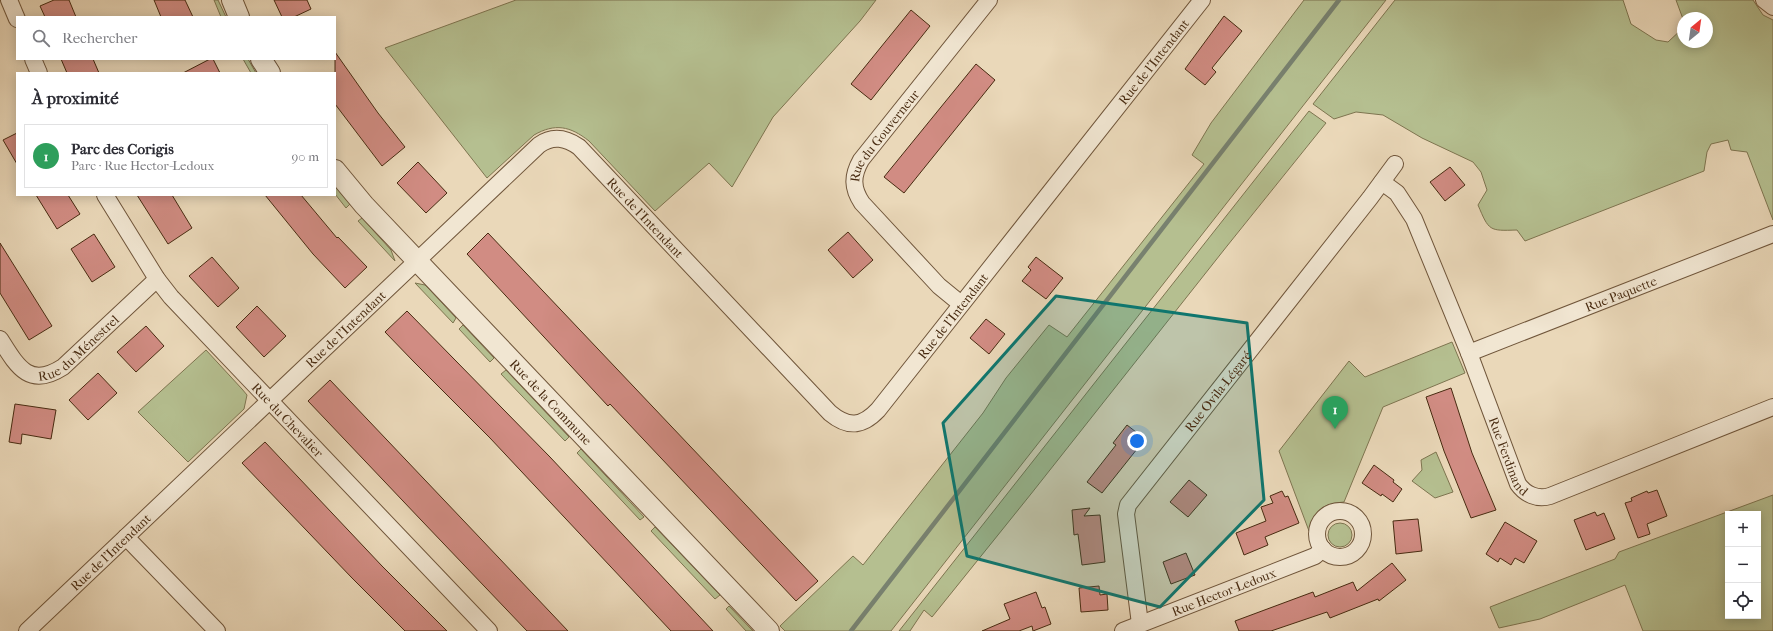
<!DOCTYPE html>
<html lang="fr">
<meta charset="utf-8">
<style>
:root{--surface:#fff;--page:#f2f2f3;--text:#2b2b33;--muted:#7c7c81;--line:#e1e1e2;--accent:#db2777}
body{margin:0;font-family:"IM FELL French Canon",serif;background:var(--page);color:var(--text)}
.controls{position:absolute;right:12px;bottom:12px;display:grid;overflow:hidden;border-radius:0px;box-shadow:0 2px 10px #0003}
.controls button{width:36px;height:36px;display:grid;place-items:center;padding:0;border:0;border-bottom:1px solid var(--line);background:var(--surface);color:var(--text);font:20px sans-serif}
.compass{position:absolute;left:1677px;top:12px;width:36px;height:36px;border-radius:50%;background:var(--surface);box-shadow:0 2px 10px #0003;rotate:29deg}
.you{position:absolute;left:1137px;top:441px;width:14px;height:14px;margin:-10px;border:3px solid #fff;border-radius:50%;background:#1a73e8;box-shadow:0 0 0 6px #1a73e833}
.badge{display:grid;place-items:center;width:26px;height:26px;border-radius:50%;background:var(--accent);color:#fff;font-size:13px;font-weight:700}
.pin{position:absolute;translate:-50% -33px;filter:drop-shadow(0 1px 2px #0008)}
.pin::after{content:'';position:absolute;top:21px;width:14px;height:12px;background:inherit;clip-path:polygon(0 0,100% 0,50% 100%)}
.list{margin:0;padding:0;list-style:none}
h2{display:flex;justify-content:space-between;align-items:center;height:52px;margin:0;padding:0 16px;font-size:17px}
h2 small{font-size:13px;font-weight:400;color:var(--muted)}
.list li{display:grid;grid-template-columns:26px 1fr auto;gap:12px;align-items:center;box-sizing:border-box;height:64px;margin:0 8px 8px;padding:0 8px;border:1px solid var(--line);border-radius:0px}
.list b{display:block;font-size:15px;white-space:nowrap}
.list p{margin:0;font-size:13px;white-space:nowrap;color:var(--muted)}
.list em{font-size:13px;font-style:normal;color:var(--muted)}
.icon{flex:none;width:22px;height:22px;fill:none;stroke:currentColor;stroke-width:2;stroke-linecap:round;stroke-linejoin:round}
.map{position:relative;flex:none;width:1773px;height:631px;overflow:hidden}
.search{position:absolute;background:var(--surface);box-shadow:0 2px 10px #0003;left:16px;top:16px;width:320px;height:44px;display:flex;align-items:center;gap:10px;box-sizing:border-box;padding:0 14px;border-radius:0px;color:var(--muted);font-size:15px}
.panel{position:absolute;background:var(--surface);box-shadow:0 2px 10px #0003;left:16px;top:72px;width:320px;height:124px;border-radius:0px}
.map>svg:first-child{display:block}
</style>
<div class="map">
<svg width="1773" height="631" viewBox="0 0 1773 631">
<rect width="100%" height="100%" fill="#ead8b9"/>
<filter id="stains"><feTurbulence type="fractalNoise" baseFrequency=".005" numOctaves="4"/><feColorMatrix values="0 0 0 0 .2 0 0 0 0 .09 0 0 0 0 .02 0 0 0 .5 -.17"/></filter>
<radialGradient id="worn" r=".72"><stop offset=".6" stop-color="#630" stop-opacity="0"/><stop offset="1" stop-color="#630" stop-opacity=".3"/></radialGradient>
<!-- green -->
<path fill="#b5bf90" stroke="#7e7550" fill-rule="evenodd" d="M214,0h4l8,17h-5z
M516,0h360l-16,21 -87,96 -41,70 -23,-24 -54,48 -66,-70c-19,-15 -34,-18 -55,-6l-47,43 -102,-130z
M1304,0h82l-495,631h-106l-5,-5 73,-70 10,9 120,-152 23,-35 43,-53 18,12 137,-173 -12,-9 19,-32z
M1395,0h228l8,24 25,16 12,2 15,-14v14h24v-24l-24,1 -7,-19h77l10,15 10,5v200l-26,-68 -16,-2 -3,-10 -17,4 -4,8 -3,19 -179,70 -8,-11c-28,1 -28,1 -39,-25l9,-15 -6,-18 -8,-10 -51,-24 -39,-23 -27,-3 -22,7 -21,-15z
M243,59h5l8,14h-5z
M1309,111l17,12c-133,163 -261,331 -394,494l-8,-7 -14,21h-11z
M335,186l15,18 -4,4 -11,-14z
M362,218l29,32 4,11 -37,-40z
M415,283l10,2 5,5 26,28 -3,5z
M463,325l31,33 -4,4 -31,-33z
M1452,342l13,31 -82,34 -39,95c-23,2 -28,8 -35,29l-30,-80 70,-90 16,16z
M206,350l36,39 5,6 -3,14 -56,53 -50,-50z
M506,370l63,67 -4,4 -64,-67z
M581,449l63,68 -4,3 -63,-67z
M1436,452l17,40 -18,6 -23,-17 10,-11 -1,-10z
M1773,495v136h-130l-18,-46 -85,34 -41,9 -9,-21 125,-48 4,-7zM1728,514h30v102h-30z
M1328 535a12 12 0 1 1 24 0a12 12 0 1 1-24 0Z
M655,527l65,68 -5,4 -64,-68z
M729,606l24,25h-7l-20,-22z"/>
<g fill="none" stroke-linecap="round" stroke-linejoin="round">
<!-- stream -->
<path stroke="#78816f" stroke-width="4.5" d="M851,631l488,-631"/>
</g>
<!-- building -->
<path fill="#d18c83" stroke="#482b11" d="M54,0h15l7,17h-31l-5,-11z
M154,0h31l8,17h-32z
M274,0h33l4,9 -17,8h-12z
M911,10l19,16 -59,74 -20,-16z
M1224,16l18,15 -30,37 4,4 -11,13 -20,-16z
M335,52l43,61 27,34 -23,19 -47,-62z
M61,59h32l6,14h-32z
M210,59h3l7,14h-37z
M976,64l19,16 -91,113 -20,-16z
M17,133v31l-14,-24z
M418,162l29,31 -21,20 -29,-30z
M1450,167l15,18 -20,16 -15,-19z
M36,195h32l12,19 -23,15z
M137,195h35l20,33 -24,16z
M265,195h36l36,43 1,-1 29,30 -22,21 -32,-34z
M848,232l25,28 -20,18 -25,-28z
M488,233l330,348 -22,20 -186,-197 -2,2 -141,-152z
M94,234l21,33 -23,15 -21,-33z
M0,243l52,83 -23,14 -29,-47z
M212,257l27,31 -21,19 -29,-31z
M1036,257l27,21 -17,21 -24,-18 9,-11 -3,-3z
M257,306l29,30 -22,21 -28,-30z
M407,311l143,146 163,174h-42l-181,-193 -76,-76 -29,-30z
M986,319l19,15 -16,20 -19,-16z
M146,326l18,20 -28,26 -19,-20z
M98,373l19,20 -29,27 -19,-20z
M330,380l151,159 87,92h-41l-105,-110 -114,-120z
M1451,388l21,65 24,57 -25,8 -27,-67 -18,-54z
M15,404l41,6 -5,29 -29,-5 -1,10 -12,-2z
M1127,425l18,14 -43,54 -15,-11 29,-37 -3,-2z
M265,442l117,124 65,65h-42l-53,-53 -110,-115z
M1374,465l20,15 -1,2 9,7 -9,13 -11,-8 -1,2 -19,-13z
M1189,480l18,15 -19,22 -18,-15z
M1657,490l10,26 -20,8 3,10 -12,4 -13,-35 7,-2 -1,-3 16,-7 1,2z
M1282,491l3,6 3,-1 11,27 -34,14 3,8 -24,10 -8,-22 30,-12 -5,-14 12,-4 -3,-7z
M1090,508l-6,8 16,-1 5,47 -23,3 -4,-31 -4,1 -2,-25z
M1595,512l2,4 7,-3 11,26 -29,11 -12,-30z
M1418,519l4,32 -26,3 -3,-33z
M1505,522l32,19 -13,22 -9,-5 -4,7 -11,-7 -2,4 -12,-8z
M1186,553l9,22 -24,9 -8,-22z
M1392,563l14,17 -27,21 -1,-2 -48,19 -3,-6 -56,19h-32l-4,-10 78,-29 2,5 38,-15 4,9z
M1099,586l1,9 7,-1 1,16 -27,2 -2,-24z
M1036,592l6,16 3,-1 6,17 -18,7 -1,-5 -13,5h-37l28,-12 -6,-15z"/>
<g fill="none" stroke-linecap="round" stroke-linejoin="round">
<!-- minor casing -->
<g stroke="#70563b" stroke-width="18">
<g id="minor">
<path d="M9,0l8,19"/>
<path d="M1764,0l9,7"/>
<path d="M33,59l6,14"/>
<path id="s1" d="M1382,182l15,11 17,26 55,134 49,131c7,10 19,16 32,12l223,-89"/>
<path id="s2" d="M105,195l52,84 14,18 318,334"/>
<path id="s3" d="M961,304l-22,-18 -77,-83c-10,-15 -10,-27 -1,-43l128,-160"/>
<path id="s4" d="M0,339c17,27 29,50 63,28l94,-88"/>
<path id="s5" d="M1469,353l304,-119"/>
<circle cx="1340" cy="534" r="23"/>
<path d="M126,537l91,94"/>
<path id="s6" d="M1140,624l-14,-110 2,-9 242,-307 25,-34"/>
<path id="s7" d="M27,631l512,-486c14,-10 27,-7 40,2l251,266c18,15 32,14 48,-3l324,-410"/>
<path id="s8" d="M1123,631l192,-75 8,-7"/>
</g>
</g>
<!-- tertiary casing -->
<g stroke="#70563b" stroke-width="22">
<g id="tertiary">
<path d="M232,0l7,17"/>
<path d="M261,59l9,14"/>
<path id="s9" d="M335,170l29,35 405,426"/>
</g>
</g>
<!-- minor -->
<use href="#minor" stroke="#f1e6d2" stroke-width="16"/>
<!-- tertiary -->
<use href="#tertiary" stroke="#f1e6d2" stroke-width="20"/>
</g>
<!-- marked area -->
<path fill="#0f766e" fill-opacity="0.2" stroke="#0f766e" stroke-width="3" stroke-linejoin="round" d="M1056,296l191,27 17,177 -104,107 -193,-51 -24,-133z"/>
<g text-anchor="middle" stroke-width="3.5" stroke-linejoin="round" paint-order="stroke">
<!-- street labels -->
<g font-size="13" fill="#482b11" stroke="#f1e6d2">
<text dy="5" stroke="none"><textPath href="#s7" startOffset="1614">Rue de l'Intendant</textPath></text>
<text dy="5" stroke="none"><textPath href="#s3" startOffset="220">Rue du Gouverneur</textPath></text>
<text dy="5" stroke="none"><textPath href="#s7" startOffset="846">Rue de l'Intendant</textPath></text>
<text dy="5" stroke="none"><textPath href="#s5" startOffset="163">Rue Paquette</textPath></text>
<text dy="5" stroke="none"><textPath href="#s7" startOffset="1290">Rue de l'Intendant</textPath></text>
<text dy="5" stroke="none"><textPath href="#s7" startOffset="439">Rue de l'Intendant</textPath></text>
<text dy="5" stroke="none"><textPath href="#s4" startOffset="105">Rue du Ménestrel</textPath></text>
<text dy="5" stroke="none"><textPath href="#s6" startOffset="265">Rue Ovila-Légaré</textPath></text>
<text dy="5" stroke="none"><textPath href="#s9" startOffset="317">Rue de la Commune</textPath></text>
<text dy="5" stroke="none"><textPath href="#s2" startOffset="291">Rue du Chevalier</textPath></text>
<text dy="5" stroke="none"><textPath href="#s1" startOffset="305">Rue Ferdinand</textPath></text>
<text dy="5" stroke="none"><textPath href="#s7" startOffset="115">Rue de l'Intendant</textPath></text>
<text dy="5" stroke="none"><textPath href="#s8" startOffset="108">Rue Hector-Ledoux</textPath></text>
</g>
</g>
<rect width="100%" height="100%" filter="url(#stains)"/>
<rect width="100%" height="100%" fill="url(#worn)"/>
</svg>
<div class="controls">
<button>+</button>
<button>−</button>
<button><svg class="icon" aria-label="locate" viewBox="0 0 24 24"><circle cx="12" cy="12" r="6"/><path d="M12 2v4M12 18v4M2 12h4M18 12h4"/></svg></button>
</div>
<svg class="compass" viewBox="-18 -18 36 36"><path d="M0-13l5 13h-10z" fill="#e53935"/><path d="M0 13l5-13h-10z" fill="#7c7c81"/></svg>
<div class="you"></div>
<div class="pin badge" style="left:1335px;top:429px;background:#2e9e5b">1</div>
<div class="search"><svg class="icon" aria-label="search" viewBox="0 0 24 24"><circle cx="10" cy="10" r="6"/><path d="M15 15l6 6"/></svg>Rechercher</div>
<section class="panel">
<h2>À proximité<small></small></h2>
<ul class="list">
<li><span class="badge" style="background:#2e9e5b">1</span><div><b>Parc des Corigis</b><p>Parc · Rue Hector-Ledoux</p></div><em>90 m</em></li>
</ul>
</section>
</div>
